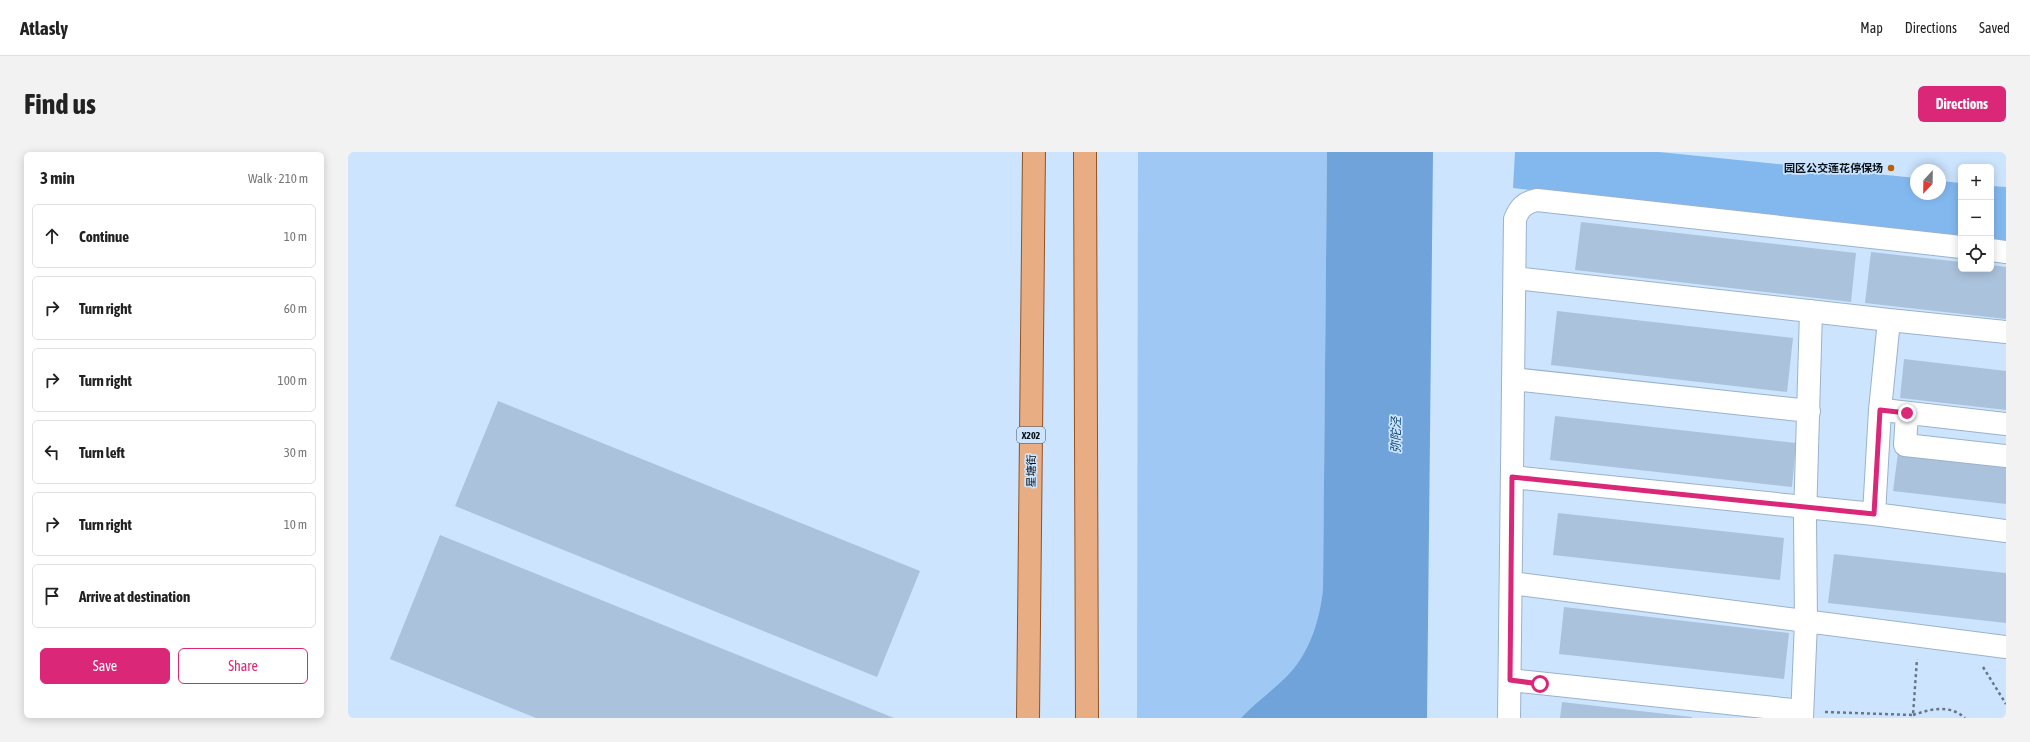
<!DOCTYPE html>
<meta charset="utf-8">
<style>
:root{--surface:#fff;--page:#f2f2f2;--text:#222;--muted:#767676;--line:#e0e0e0;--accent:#db2777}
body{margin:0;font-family:"Asap Condensed","Noto Sans SC",sans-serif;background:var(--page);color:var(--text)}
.controls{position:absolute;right:12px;top:12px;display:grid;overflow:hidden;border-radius:6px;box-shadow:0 2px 10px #0003}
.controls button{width:36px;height:36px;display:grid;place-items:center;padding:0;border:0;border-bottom:1px solid var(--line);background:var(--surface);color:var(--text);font:20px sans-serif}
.compass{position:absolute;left:1562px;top:12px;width:36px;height:36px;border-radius:50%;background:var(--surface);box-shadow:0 2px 10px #0003;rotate:202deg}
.stop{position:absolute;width:12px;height:12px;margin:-9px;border:3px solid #db2777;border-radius:50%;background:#fff}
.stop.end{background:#db2777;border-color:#fff;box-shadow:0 1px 4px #0008}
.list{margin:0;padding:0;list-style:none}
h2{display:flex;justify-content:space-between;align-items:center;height:52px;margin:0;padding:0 16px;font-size:17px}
h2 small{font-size:13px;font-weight:400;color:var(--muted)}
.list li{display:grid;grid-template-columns:26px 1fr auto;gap:12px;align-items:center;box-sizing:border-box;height:64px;margin:0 8px 8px;padding:0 8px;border:1px solid var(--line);border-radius:6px}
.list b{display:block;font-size:15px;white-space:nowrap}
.list em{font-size:13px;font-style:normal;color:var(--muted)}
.actions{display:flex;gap:8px;padding:12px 16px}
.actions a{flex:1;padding:9px 0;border:1px solid var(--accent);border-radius:6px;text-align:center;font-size:14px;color:var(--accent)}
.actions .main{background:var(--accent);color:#fff}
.icon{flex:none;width:22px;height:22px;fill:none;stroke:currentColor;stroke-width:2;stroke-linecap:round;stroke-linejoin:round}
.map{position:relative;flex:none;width:1658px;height:566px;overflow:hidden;border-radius:6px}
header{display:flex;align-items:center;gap:24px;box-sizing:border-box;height:56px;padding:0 20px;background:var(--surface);border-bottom:1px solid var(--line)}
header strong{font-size:19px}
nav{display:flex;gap:22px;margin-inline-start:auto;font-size:14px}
.intro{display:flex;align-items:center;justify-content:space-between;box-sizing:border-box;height:96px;padding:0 24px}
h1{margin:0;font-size:28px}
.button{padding:10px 18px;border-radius:6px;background:var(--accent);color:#fff;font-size:14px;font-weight:700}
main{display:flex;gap:24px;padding:0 24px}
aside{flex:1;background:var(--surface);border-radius:6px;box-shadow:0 2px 10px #0003}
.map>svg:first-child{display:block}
</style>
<header>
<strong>Atlasly</strong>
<nav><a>Map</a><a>Directions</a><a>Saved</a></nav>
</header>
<div class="intro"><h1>Find us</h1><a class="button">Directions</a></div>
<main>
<aside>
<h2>3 min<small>Walk · 210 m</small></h2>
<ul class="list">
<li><svg class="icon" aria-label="ahead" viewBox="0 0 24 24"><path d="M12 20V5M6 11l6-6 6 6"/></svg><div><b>Continue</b></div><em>10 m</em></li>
<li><svg class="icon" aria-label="right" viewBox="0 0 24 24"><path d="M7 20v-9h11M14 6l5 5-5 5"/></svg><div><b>Turn right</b></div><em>60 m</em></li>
<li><svg class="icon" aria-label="right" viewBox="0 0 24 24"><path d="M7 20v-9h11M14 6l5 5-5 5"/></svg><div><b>Turn right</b></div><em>100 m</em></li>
<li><svg class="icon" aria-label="left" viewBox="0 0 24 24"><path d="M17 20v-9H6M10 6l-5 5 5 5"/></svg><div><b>Turn left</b></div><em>30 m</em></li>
<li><svg class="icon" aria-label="right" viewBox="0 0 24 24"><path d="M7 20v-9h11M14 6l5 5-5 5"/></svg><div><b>Turn right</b></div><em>10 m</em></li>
<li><svg class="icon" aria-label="arrive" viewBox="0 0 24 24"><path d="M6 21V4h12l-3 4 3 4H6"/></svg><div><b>Arrive at destination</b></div></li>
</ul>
<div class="actions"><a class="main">Save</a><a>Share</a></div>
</aside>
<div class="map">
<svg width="1658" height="566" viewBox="0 0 1658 566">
<rect width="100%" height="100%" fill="#cce4fe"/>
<!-- green -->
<path fill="#9fc8f4" d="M790,0h189l-4,438c-3,30 -14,64 -36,86 -15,15 -32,27 -46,42h-104z"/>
<!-- forest -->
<path fill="#83b8ef" d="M1167,0h144l257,26v16h24v-13l21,2v54l-448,-49z
M1643,34l15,1v55l-15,-2z"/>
<!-- water -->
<path fill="#6fa3d9" d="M979,0h106l-6,566h-186c14,-15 31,-27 46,-42 22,-22 33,-56 36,-87z"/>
<!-- building -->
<path fill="#abc2dc" d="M1233,70l275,31 -5,49 -276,-32z
M1523,100l90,10v7h30v-4l15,2v52l-141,-16z
M1209,159l236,27 -6,54 -236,-27z
M1556,207l102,12v39l-106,-12z
M150,249l422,170 -43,106 -422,-171z
M1207,264l241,27 -4,44 -242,-27z
M1550,301l108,12v39l-113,-13z
M1210,361l226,25 -4,42 -227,-25z
M92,383l454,183h-358l-146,-59z
M1486,402l172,19v50l-178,-20z
M1216,455l225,26 -5,46 -225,-25z
M1214,550l130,15v1h-132z"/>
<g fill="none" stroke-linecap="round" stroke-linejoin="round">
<!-- minor casing -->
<g stroke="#9bb2cb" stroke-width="24">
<path id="minor" d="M1643,98l15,2
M1167,126l374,42
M1658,180l-117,-12 -9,90 -6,104 132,17
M1165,227l296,32
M1544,259l114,13
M1559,261l-2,32 101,11
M1164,325l362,37
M1163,431l495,64
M1162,528l292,31
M1161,566l6,-499c5,-12 9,-16 22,-19l424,47
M1454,566l4,-96 -1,-103 6,-208"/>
</g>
<!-- major casing -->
<g stroke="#905326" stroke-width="24">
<path id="major" d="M737,0l2,566
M680,566l6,-566"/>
</g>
<!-- path -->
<path stroke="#677789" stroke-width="2.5" stroke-dasharray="3 3" stroke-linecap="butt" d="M1635,515l23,37
M1477,560l88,3 4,-56
M1565,563c18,-6 36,-11 52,3"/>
<!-- minor -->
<use href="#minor" stroke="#fff" stroke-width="22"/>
<!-- major -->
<use href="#major" stroke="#e8ad82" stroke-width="22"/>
</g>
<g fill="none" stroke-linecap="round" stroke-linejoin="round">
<!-- route -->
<path stroke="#db2777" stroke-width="5" d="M1192,532l-30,-4 2,-203 362,37 6,-104 27,3"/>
</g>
<!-- markers -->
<circle fill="#ba5e09" stroke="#cce4fe" stroke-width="1.5" cx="1543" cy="16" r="4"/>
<g text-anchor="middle" stroke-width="3.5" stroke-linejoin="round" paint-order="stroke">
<!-- shield labels -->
<rect fill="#cce4fe" stroke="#424f5d" stroke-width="1" x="669" y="275" width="28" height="16" rx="3"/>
<g font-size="10" font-weight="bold" fill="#070f18">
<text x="683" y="287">X202</text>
</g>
<!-- poi labels -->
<g font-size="11" font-weight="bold" fill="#070f18" stroke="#cce4fe" text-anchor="end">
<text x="1535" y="20">园区公交莲花停保场</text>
</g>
<!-- street labels -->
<g font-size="11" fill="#070f18" stroke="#cce4fe">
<text transform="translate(683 319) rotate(-89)" y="4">星塘街</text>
</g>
<!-- water labels -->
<g font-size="12" font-style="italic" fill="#0b4678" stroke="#cce4fe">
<text transform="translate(1048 283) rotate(-89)" y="4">弥陀泾</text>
</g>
</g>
</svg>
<div class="controls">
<button>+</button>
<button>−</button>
<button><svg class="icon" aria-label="locate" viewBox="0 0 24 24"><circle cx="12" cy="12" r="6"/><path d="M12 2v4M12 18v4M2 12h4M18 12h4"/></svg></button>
</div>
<svg class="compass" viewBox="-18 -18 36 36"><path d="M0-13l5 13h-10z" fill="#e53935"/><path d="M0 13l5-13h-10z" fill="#767676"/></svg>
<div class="stop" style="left:1192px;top:532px"></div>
<div class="stop end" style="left:1559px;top:261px"></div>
</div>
</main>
